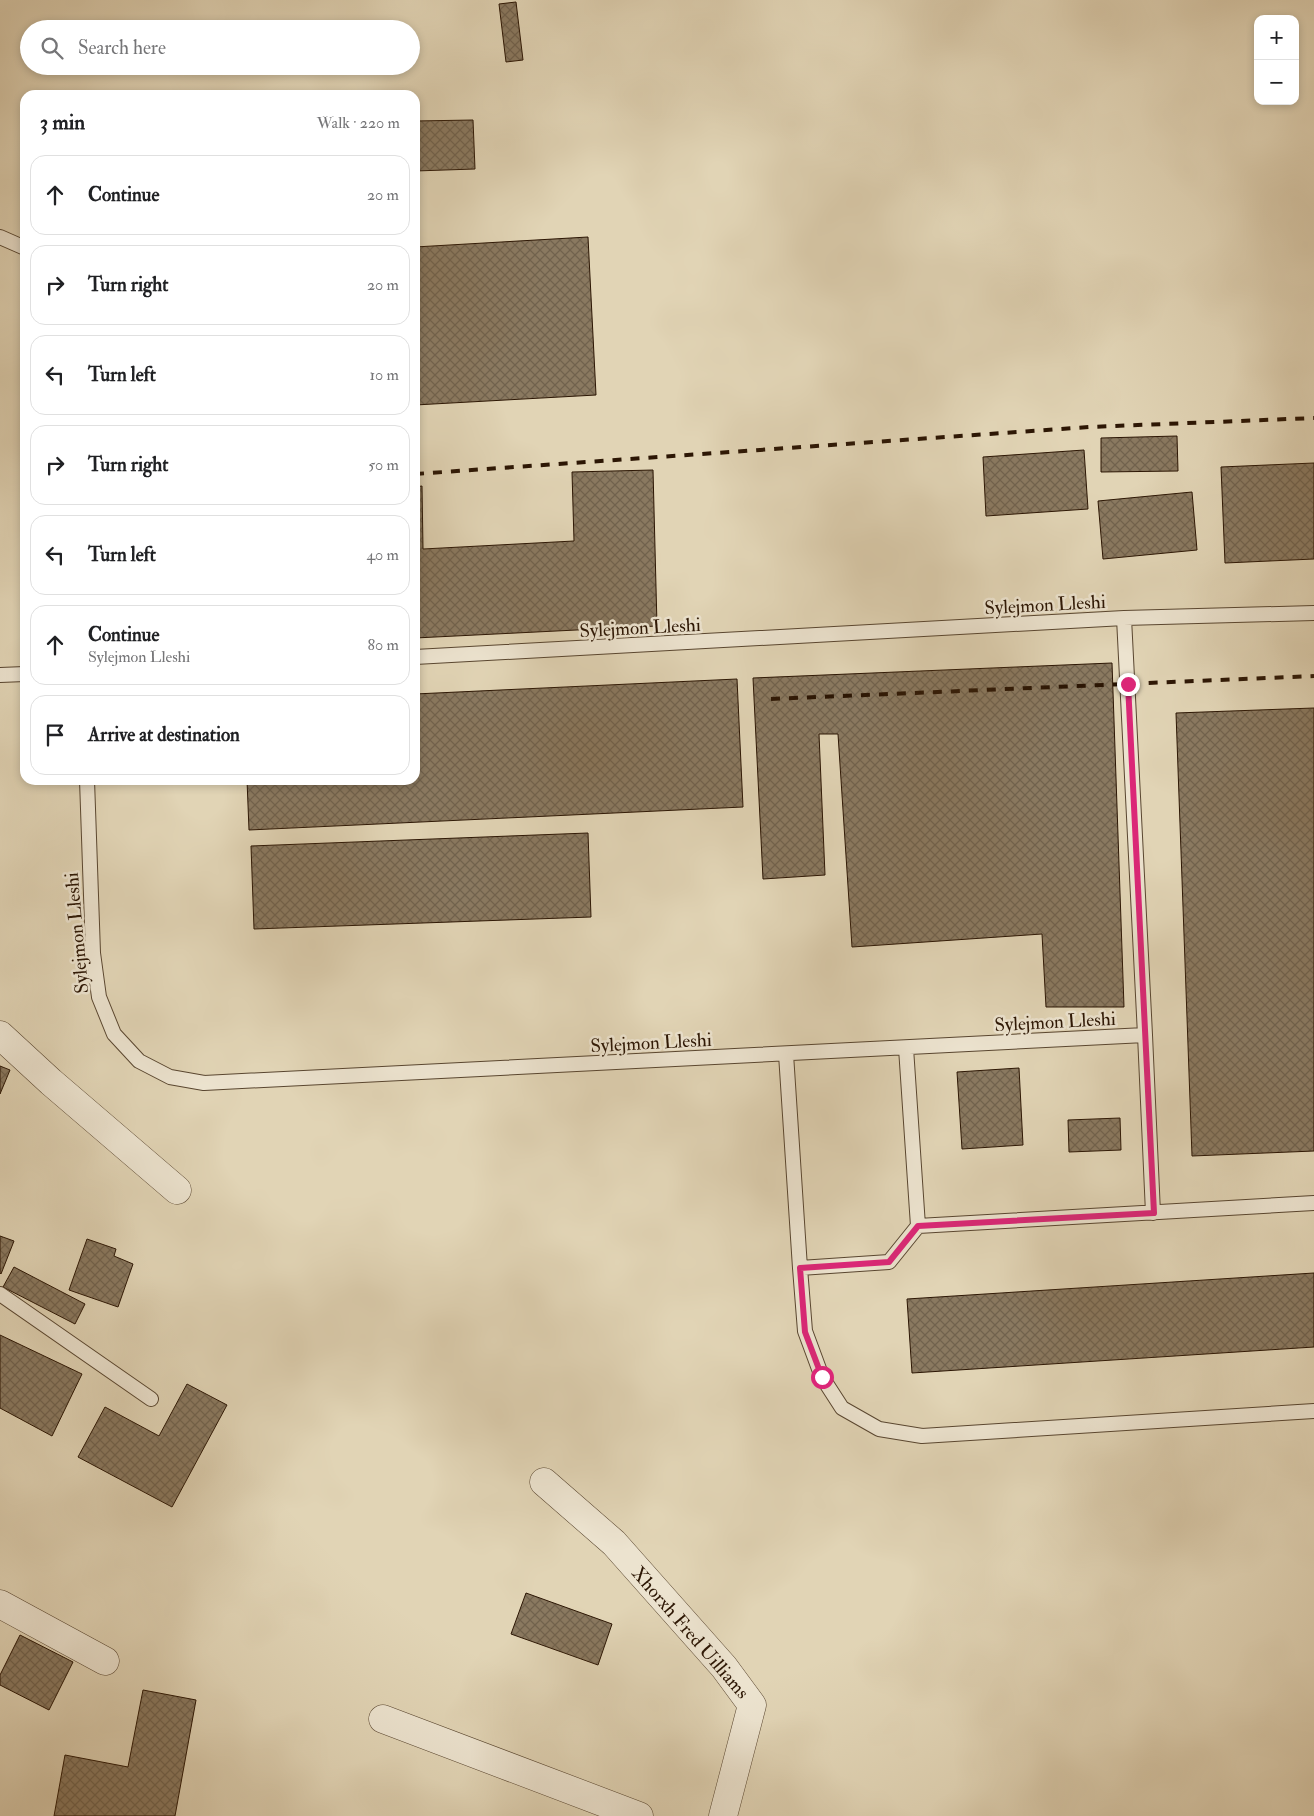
<!DOCTYPE html>
<meta charset="utf-8">
<style>
:root{--surface:#fff;--page:#f2f2f2;--text:#202124;--muted:#757577;--line:#e0e0e0}
body{margin:0;font-family:"IM FELL Double Pica",serif;background:var(--page);color:var(--text)}
.controls{position:absolute;right:15px;top:15px;display:grid;overflow:hidden;border-radius:10px;box-shadow:0 2px 8px #0003}
.controls button{width:45px;height:45px;display:grid;place-items:center;padding:0;border:0;border-bottom:1px solid var(--line);background:var(--surface);color:var(--text);font:25px sans-serif}
.stop{position:absolute;width:15px;height:15px;margin:-11px;border:4px solid #db2777;border-radius:50%;background:#fff}
.stop.end{background:#db2777;border-color:#fff;box-shadow:0 1px 5px #0008}
.list{margin:0;padding:0;list-style:none}
h2{display:flex;justify-content:space-between;align-items:center;height:65px;margin:0;padding:0 20px;font-size:21px}
h2 small{font-size:16px;font-weight:400;color:var(--muted)}
.list li{display:grid;grid-template-columns:32px 1fr auto;gap:15px;align-items:center;box-sizing:border-box;height:80px;margin:0 10px 10px;padding:0 10px;border:1px solid var(--line);border-radius:15px}
.list b{display:block;font-size:19px;white-space:nowrap}
.list p{margin:0;font-size:16px;white-space:nowrap;color:var(--muted)}
.list em{font-size:16px;font-style:normal;color:var(--muted)}
.icon{flex:none;width:28px;height:28px;fill:none;stroke:currentColor;stroke-width:2;stroke-linecap:round;stroke-linejoin:round}
.map{position:relative;flex:none;width:1314px;height:1816px;overflow:hidden}
.search{position:absolute;background:var(--surface);box-shadow:0 2px 8px #0003;left:20px;top:20px;width:400px;height:55px;display:flex;align-items:center;gap:12px;box-sizing:border-box;padding:0 18px;border-radius:28px;color:var(--muted);font-size:19px}
.panel{position:absolute;background:var(--surface);box-shadow:0 2px 8px #0003;left:20px;top:90px;width:400px;height:695px;border-radius:15px}
.map>svg:first-child{display:block}
</style>
<div class="map">
<svg width="1314" height="1816" viewBox="0 0 1314 1816">
<defs>
<pattern id="building-cross-hatch" width="8" height="8" patternUnits="userSpaceOnUse" patternTransform="scale(1.25)"><rect width="8" height="8" fill="#8a7960"/><path d="M0 0l8 8M0 8l8-8" fill="none" stroke="#71624d"/></pattern>
</defs>
<rect width="100%" height="100%" fill="#e1d4b5"/>
<filter id="stains"><feTurbulence type="fractalNoise" baseFrequency=".004" numOctaves="4"/><feColorMatrix values="0 0 0 0 .2 0 0 0 0 .09 0 0 0 0 .02 0 0 0 .5 -.17"/></filter>
<radialGradient id="worn" r=".72"><stop offset=".6" stop-color="#630" stop-opacity="0"/><stop offset="1" stop-color="#630" stop-opacity=".3"/></radialGradient>
<!-- building -->
<path fill="url(#building-cross-hatch)" stroke="#2c1604" d="M516,2l7,58 -17,2 -7,-58z
M473,120l2,49 -60,2v-50z
M588,237l8,158 -181,10v-158z
M1177,436l1,35 -77,1v-34z
M1084,450l4,59 -102,7 -3,-59z
M1314,463v96l-89,4 -4,-96z
M653,470l4,156 -242,12v-151l7,-1 1,63 151,-8 -2,-69z
M1192,492l5,58 -94,9 -5,-58z
M1112,663l12,344h-78l-4,-73 -190,13 -14,-213h-19l6,141 -62,4 -10,-201z
M737,679l6,128 -494,23 -2,-50h168v-86z
M1314,708v443l-122,5 -16,-443z
M588,833l3,84 -337,12 -3,-83z
M0,1066l10,4 -10,24z
M1019,1068l4,77 -61,4 -5,-77z
M1120,1118l1,32 -52,2 -1,-32z
M0,1236l14,5 -13,33 -1,-1z
M87,1239l29,10 -2,7 19,8 -15,43 -49,-17z
M14,1267l71,37 -10,20 -72,-37z
M1314,1273v74l-402,26 -5,-74z
M0,1335l82,39 -30,62 -52,-28z
M187,1384l40,21 -55,102 -94,-50 27,-50 54,29z
M526,1593l86,31 -14,41 -87,-31z
M20,1635l53,27 -24,48 -49,-25v-10z
M143,1690l53,10 -21,116h-121l11,-61 63,12z"/>
<g fill="none" stroke-linecap="round" stroke-linejoin="round">
<!-- lane casing -->
<g stroke="#594630" stroke-width="16">
<path id="lane" d="M0,237l25,11
M1124,618l190,-5
M0,675l25,-1
M87,780l6,173 6,44 15,37 25,27 31,16 34,6 941,-48 -21,-417 -709,39
M1145,1035l8,178
M906,1048l12,178
M786,1054l14,214 89,-6 29,-36 396,-23
M800,1268l5,63 17,46 20,31 37,21 43,7 392,-25
M0,1294l151,105"/>
</g>
<!-- street casing -->
<g stroke="#594630" stroke-width="29">
<path id="street" d="M0,1035l51,47 126,108
M544,1482l70,61 110,124 28,38 -29,111
M0,1604l105,57
M383,1719l256,97"/>
</g>
<!-- lane -->
<use href="#lane" stroke="#ece3cf" stroke-width="14"/>
<!-- street -->
<use href="#street" stroke="#ece3cf" stroke-width="28"/>
<!-- rail -->
<path stroke="#2c1604" stroke-width="4" stroke-dasharray="9 9" stroke-linecap="butt" d="M415,474l674,-47 225,-9
M771,699l543,-23"/>
</g>
<g fill="none" stroke-linecap="round" stroke-linejoin="round">
<!-- route -->
<path stroke="#db2777" stroke-width="6" d="M822,1377l-17,-45 -5,-64 89,-6 29,-36 236,-13 -26,-529"/>
</g>
<g text-anchor="middle" stroke-width="5" stroke-linejoin="round" paint-order="stroke">
<!-- street labels -->
<g font-size="19" fill="#2c1604" stroke="#ece3cf">
<text transform="translate(1045 604) rotate(-3)" y="7">Sylejmon Lleshi</text>
<text transform="translate(640 627) rotate(-3)" y="7">Sylejmon Lleshi</text>
<text transform="translate(76 933) rotate(-95)" y="7">Sylejmon Lleshi</text>
<text transform="translate(1055 1021) rotate(-3)" y="7">Sylejmon Lleshi</text>
<text transform="translate(651 1042) rotate(-3)" y="7">Sylejmon Lleshi</text>
<text transform="translate(691 1632) rotate(49)" y="7">Xhorxh Fred Uilliams</text>
</g>
</g>
<rect width="100%" height="100%" filter="url(#stains)"/>
<rect width="100%" height="100%" fill="url(#worn)"/>
</svg>
<div class="controls">
<button>+</button>
<button>−</button>
</div>
<div class="stop" style="left:822px;top:1377px"></div>
<div class="stop end" style="left:1128px;top:684px"></div>
<div class="search"><svg class="icon" aria-label="search" viewBox="0 0 24 24"><circle cx="10" cy="10" r="6"/><path d="M15 15l6 6"/></svg>Search here</div>
<section class="panel">
<h2>3 min<small>Walk · 220 m</small></h2>
<ul class="list">
<li><svg class="icon" aria-label="ahead" viewBox="0 0 24 24"><path d="M12 20V5M6 11l6-6 6 6"/></svg><div><b>Continue</b></div><em>20 m</em></li>
<li><svg class="icon" aria-label="right" viewBox="0 0 24 24"><path d="M7 20v-9h11M14 6l5 5-5 5"/></svg><div><b>Turn right</b></div><em>20 m</em></li>
<li><svg class="icon" aria-label="left" viewBox="0 0 24 24"><path d="M17 20v-9H6M10 6l-5 5 5 5"/></svg><div><b>Turn left</b></div><em>10 m</em></li>
<li><svg class="icon" aria-label="right" viewBox="0 0 24 24"><path d="M7 20v-9h11M14 6l5 5-5 5"/></svg><div><b>Turn right</b></div><em>50 m</em></li>
<li><svg class="icon" aria-label="left" viewBox="0 0 24 24"><path d="M17 20v-9H6M10 6l-5 5 5 5"/></svg><div><b>Turn left</b></div><em>40 m</em></li>
<li><svg class="icon" aria-label="ahead" viewBox="0 0 24 24"><path d="M12 20V5M6 11l6-6 6 6"/></svg><div><b>Continue</b><p>Sylejmon Lleshi</p></div><em>80 m</em></li>
<li><svg class="icon" aria-label="arrive" viewBox="0 0 24 24"><path d="M6 21V4h12l-3 4 3 4H6"/></svg><div><b>Arrive at destination</b></div></li>
</ul>
</section>
</div>
